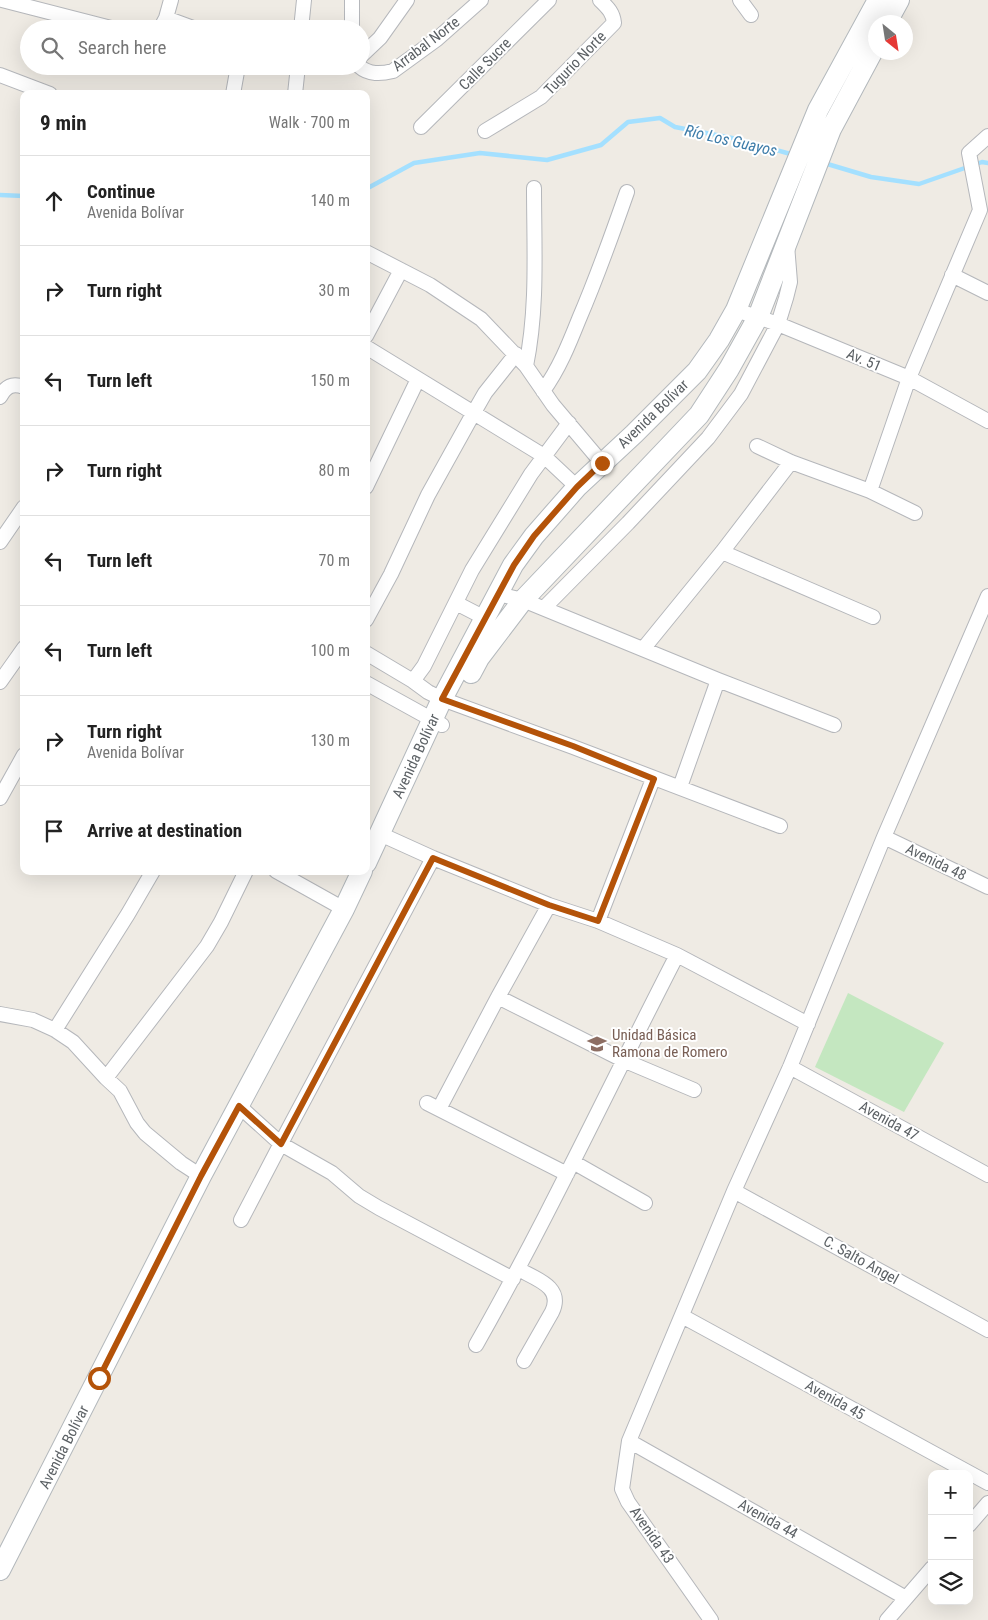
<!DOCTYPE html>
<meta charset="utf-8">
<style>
:root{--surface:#fff;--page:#f6f6f6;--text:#222;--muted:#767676;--line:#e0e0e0}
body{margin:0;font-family:"Roboto Condensed",sans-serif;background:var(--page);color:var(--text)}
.controls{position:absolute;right:15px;bottom:15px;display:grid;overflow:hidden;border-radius:10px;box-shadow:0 5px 20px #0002}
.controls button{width:45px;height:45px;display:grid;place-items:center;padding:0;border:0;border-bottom:1px solid var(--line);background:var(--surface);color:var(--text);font:25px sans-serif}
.compass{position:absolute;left:868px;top:15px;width:45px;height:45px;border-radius:50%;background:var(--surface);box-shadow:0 5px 20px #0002;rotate:150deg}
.stop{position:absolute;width:15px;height:15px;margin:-11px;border:4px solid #b45309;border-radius:50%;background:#fff}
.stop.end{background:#b45309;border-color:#fff;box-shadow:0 1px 5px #0008}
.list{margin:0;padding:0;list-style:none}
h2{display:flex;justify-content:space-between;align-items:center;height:65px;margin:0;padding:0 20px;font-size:21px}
h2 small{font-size:16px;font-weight:400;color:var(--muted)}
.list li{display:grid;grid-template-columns:32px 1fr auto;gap:15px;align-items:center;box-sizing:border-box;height:90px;padding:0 20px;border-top:1px solid var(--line)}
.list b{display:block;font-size:19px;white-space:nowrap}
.list p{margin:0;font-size:16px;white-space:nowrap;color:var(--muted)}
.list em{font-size:16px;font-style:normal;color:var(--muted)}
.icon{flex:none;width:28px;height:28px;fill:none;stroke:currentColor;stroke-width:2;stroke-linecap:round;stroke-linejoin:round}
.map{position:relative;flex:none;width:988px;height:1620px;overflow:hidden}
.search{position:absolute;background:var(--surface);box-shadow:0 5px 20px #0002;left:20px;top:20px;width:350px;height:55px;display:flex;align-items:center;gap:12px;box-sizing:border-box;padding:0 18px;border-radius:28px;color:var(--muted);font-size:19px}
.panel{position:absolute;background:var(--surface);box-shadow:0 5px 20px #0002;left:20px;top:90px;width:350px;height:785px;border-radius:10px}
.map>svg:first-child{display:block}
</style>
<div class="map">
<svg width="988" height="1620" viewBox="0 0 988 1620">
<rect width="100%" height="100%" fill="#efebe4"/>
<!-- green -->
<path fill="#c4e7c0" d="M848,993l96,50 -40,69 -89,-45z"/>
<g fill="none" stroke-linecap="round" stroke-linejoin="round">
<!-- stream -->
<path stroke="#a4e0ff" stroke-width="4.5" d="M824,163l47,14 48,7 63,-22 6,1
M366,189l48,-26 66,-10 67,7 54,-15 27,-23 32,-4 15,9 62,12 57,16
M0,195l24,1"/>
<!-- street casing -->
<g stroke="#b5b7bb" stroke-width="16">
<path id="street" d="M2,0l113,29
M740,0l11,15
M166,18l30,11
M160,29l6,-11 5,-18
M301,29l3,-29
M352,29v-29
M361,56l19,-18 27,-38
M359,66c10,9 22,8 34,5l44,-32 44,-39
M0,75l50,19
M233,94l5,-28
M295,94l3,-28
M421,127l128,-127
M485,131l56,-34 73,-74c-1,-11 -7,-16 -14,-23
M366,252l64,33 51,34 45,47 27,39 49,58
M952,275l36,18
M736,310l42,14 131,54 79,43
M366,336l35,-66
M366,347l178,109 33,31
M526,366c12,-59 8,-119 8,-178
M543,391c16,-22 26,-47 36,-72 18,-42 33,-84 48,-127
M0,397c6,-11 12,-14 24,-10
M757,446l34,16 79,29 45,22
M366,487l52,-108
M870,491l39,-113 71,-168 -11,-57 19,-17
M0,542l24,-35
M722,552l151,65
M498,594l25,6 195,80 116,45
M456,603l29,15
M544,608l84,-85 80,-85 33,-44 37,-70 8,-26 4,-16 -3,-37
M366,620l25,-46 37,-79 45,-81 12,-21 31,-39
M643,649l79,-97 69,-90
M366,653l47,28 11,-15 48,-96 59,-96 38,-51
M413,681l15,11 14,7 131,48 207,79
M0,682l24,-34
M366,683l76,42
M680,787l38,-107
M0,798l24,-43
M380,834l53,24 116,47 49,16 79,34 131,69
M884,837l104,50
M276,871l68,38
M598,921l55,-142
M498,997l125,63 71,30
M0,1014l33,6 22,10 18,12 33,36 14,13 17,32 8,10 36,30 20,13
M55,1030l73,-116 25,-43
M790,1067l198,108
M106,1078l101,-132 14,-24 25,-51
M427,1103l140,71
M239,1106l42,38 51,29 27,23 20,12 134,71
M439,1109l59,-112 51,-92
M573,1162l72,41
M734,1191l254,139
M241,1220l48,-92 144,-270
M518,1269c18,10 46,18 34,43l-28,49
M682,1316l306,167
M476,1345c72,-127 134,-260 201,-390
M629,1441l277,157
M969,1525l19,-22
M711,1620l-83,-118 -6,-13 7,-48 105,-250 56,-124 94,-230 104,-241
M887,1620l45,-52"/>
</g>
<!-- secondary casing -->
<g stroke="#b3b8bc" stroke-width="22">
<path id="secondary" d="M887,22l12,-22
M471,673l8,-15 44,-58 176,-185 30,-46 29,-52 73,-188 45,-84
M366,863l76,-164 71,-134 21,-29 43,-49 57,-53 63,-63 22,-31 17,-30 82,-200 60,-110
M0,1570l201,-394 143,-267 18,-38"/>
</g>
<!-- street -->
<use href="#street" stroke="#fff" stroke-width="14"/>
<!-- secondary -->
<use href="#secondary" stroke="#fff" stroke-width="20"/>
</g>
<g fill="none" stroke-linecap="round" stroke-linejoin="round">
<!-- route -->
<path stroke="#b45309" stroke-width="6" d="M99,1378l102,-202 38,-70 42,38 152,-286 116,47 49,16 56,-142 -81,-33 -131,-47 72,-134 20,-29 43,-49 25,-24"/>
</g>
<!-- icons -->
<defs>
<g id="school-bare" transform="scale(1.5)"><path d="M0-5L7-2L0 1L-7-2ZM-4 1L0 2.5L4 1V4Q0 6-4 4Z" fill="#8d6e63" stroke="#fff" stroke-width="2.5" paint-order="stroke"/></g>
</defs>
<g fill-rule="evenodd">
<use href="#school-bare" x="597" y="1044"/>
</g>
<g text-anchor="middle" stroke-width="4" stroke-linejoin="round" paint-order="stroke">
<!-- street labels -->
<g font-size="15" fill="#5c6165" stroke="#fff">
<text transform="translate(426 44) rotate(-37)" y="5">Arrabal Norte</text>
<text transform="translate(575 63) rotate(-46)" y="5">Tugurio Norte</text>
<text transform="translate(485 64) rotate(-45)" y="5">Calle Sucre</text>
<text transform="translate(864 360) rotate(23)" y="5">Av. 51</text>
<text transform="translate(653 414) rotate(-44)" y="5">Avenida Bolívar</text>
<text transform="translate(416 756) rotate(-65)" y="5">Avenida Bolívar</text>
<text transform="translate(936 862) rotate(26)" y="5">Avenida 48</text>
<text transform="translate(889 1121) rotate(29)" y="5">Avenida 47</text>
<text transform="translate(861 1260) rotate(29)" y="5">C. Salto Angel</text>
<text transform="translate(835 1400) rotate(29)" y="5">Avenida 45</text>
<text transform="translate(64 1447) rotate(-63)" y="5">Avenida Bolívar</text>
<text transform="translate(768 1519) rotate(29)" y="5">Avenida 44</text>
<text transform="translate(652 1535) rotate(55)" y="5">Avenida 43</text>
</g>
<!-- education labels -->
<g font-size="15" fill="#785e54" stroke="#fff" text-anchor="start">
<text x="612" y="1040">Unidad Básica<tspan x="612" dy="17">Ramona de Romero</tspan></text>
</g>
<!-- water labels -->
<g font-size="16" font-style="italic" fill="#3d7ca9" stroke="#fff">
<text transform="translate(731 140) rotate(13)" y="6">Río Los Guayos</text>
</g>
</g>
</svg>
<div class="controls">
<button>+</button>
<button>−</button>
<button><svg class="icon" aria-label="layers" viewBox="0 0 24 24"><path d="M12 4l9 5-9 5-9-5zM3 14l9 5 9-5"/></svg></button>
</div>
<svg class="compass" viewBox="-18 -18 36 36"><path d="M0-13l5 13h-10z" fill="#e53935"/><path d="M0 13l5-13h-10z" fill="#767676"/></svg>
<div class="stop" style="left:99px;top:1378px"></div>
<div class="stop end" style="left:602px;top:463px"></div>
<div class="search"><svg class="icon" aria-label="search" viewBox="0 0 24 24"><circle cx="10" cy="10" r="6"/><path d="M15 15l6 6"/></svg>Search here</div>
<section class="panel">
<h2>9 min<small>Walk · 700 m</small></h2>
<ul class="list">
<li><svg class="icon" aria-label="ahead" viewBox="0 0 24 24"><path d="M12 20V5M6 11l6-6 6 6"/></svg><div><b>Continue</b><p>Avenida Bolívar</p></div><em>140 m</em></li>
<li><svg class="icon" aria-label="right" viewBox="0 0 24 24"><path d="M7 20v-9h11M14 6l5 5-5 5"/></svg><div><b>Turn right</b></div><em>30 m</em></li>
<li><svg class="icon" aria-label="left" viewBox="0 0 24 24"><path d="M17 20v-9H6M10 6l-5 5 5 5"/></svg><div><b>Turn left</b></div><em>150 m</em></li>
<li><svg class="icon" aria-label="right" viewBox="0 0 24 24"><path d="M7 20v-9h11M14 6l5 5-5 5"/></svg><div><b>Turn right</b></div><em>80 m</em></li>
<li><svg class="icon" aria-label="left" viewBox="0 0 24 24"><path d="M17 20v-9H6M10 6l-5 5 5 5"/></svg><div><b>Turn left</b></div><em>70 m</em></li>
<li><svg class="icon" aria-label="left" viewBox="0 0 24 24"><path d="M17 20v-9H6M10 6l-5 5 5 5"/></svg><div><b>Turn left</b></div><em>100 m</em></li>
<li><svg class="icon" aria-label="right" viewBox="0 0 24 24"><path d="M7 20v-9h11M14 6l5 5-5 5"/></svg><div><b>Turn right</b><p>Avenida Bolívar</p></div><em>130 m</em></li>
<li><svg class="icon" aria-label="arrive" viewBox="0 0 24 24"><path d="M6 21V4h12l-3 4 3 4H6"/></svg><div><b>Arrive at destination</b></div></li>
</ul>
</section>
</div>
